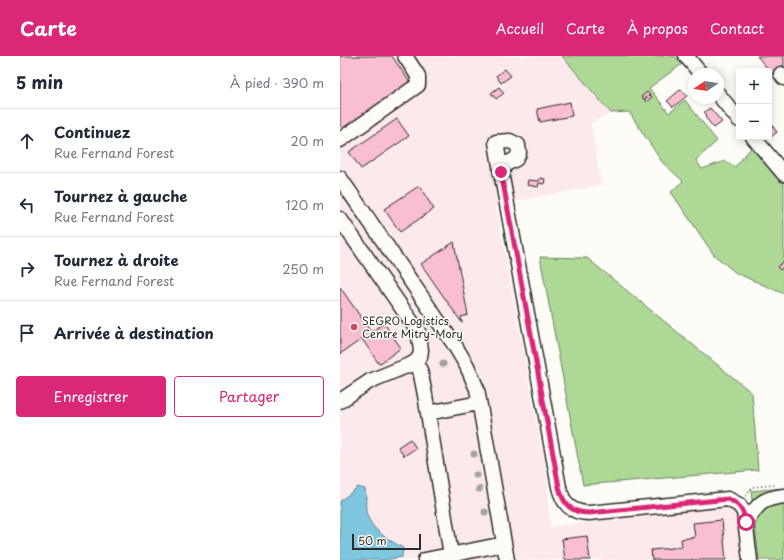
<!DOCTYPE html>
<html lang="fr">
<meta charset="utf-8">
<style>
:root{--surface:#fff;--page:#f2f2f3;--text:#1f2937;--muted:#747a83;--line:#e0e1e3;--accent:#db2777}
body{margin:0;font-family:"Playpen Sans",sans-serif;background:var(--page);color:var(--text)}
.controls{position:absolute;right:12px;top:12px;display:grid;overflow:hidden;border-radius:4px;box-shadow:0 2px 10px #0003}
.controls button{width:36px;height:36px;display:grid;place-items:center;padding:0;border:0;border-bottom:1px solid var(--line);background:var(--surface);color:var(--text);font:20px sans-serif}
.compass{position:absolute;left:348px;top:12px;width:36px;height:36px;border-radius:50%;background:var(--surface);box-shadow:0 2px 10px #0003;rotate:258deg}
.scale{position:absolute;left:12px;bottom:10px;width:69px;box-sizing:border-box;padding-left:4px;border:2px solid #2b2b2b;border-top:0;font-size:11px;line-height:14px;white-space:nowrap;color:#2b2b2b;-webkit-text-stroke:3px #fdfcf7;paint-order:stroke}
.stop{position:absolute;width:12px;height:12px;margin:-9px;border:3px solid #db2777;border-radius:50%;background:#fff}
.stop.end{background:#db2777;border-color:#fff;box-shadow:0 1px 4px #0008}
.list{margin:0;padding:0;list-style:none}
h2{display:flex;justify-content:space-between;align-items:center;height:52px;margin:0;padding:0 16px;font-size:17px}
h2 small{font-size:13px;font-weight:400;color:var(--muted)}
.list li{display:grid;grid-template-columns:26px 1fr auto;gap:12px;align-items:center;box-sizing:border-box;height:64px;padding:0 16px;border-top:1px solid var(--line)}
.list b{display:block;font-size:15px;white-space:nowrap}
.list p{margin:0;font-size:13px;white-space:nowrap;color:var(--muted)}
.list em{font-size:13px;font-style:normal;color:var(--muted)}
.actions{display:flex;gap:8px;padding:12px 16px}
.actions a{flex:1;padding:9px 0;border:1px solid var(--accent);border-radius:4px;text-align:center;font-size:14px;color:var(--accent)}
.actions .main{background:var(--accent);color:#fff}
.icon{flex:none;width:22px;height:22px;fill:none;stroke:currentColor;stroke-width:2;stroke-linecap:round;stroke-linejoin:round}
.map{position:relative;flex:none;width:444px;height:504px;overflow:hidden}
header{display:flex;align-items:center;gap:24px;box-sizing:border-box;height:56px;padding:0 20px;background:var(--accent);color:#fff}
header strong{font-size:19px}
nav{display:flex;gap:22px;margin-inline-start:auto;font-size:14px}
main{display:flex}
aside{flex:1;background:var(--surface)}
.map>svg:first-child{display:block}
</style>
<header>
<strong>Carte</strong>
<nav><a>Accueil</a><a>Carte</a><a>À propos</a><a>Contact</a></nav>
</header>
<main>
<aside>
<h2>5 min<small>À pied · 390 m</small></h2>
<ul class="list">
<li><svg class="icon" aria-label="ahead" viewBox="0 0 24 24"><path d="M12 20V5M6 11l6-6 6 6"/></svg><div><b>Continuez</b><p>Rue Fernand Forest</p></div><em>20 m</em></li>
<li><svg class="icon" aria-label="left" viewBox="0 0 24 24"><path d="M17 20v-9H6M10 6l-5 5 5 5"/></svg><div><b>Tournez à gauche</b><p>Rue Fernand Forest</p></div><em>120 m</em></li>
<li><svg class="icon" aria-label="right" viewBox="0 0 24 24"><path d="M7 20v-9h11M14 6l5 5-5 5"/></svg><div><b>Tournez à droite</b><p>Rue Fernand Forest</p></div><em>250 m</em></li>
<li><svg class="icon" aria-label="arrive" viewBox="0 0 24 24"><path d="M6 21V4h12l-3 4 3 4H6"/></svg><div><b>Arrivée à destination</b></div></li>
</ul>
<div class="actions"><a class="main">Enregistrer</a><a>Partager</a></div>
</aside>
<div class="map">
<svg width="444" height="504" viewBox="0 0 444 504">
<rect width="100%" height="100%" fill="#fdfcf7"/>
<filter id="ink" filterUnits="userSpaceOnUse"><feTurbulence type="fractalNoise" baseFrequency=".025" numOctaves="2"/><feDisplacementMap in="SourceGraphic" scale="8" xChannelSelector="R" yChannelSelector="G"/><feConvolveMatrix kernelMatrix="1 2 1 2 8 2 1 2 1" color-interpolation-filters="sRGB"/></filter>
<g filter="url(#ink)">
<!-- built -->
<path fill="#fce9eb" d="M0,0h222l49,57 -20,10 10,62 -105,20 51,272 3,50 181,-21 11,11 4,43h-406z"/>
<!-- green -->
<path fill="#aed896" stroke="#6c8260" d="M222,0h113l7,8 -33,24 20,25 16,-13 32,41 -21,19 6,9 23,-8 10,6 20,-24 29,35v116l-48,-21 -22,-18 -43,-63 12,-11 -21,-19 -33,-50 -18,1z
M200,201l47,1 165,135 6,77 -175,15z
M444,432v72h-25l-8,-69z"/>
<!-- water -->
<path fill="#7ec7df" stroke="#5d8997" d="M18,431l7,2c2,7 0,15 1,22 4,19 22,28 37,37l-1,9 -17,3h-45v-59z"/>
<!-- building -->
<path fill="#f9becf" stroke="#2b2b2b" d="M0,0h52l21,31 -68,46 -5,-8z
M417,0h27v9l-11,10z
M165,13l6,7 -10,7 -5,-7z
M159,31l5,6 -8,6 -5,-6z
M341,33l6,7 -14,11 -6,-6z
M307,36l3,3 -6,4 -3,-2z
M310,39l2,2 -6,5 -2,-3z
M230,46l2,14 -32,6 -3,-13z
M370,52l12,14 -8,6 -9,-11 2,-2 -3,-3z
M57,63l12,17 -48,33 -12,-17z
M429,66l8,10 -7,6 -1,-2z
M200,122l5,1 -1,5 -5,-1 -1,4 -11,-2 1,-5 11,1z
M79,130l15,23 -34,23 -16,-23z
M114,186l14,73 -7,2 1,6 -41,-59z
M444,205v5l-4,4 -3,-3z
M0,231l31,45 13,-9 17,25 -22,16 -17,-25 -22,15z
M70,383l6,9 -12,8 -6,-9z
M382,464l4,40h-74l-1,-10 31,-3 -1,-8 14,-2 -2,-14z
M247,480l3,24h-25l-3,-21z"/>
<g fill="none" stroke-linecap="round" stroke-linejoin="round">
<!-- minor casing -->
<g stroke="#2b2b2b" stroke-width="17">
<path id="minor" d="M346,0l15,18
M441,18l3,4
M378,38l21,26
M413,81l31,37
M0,84l78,-55v-9l-13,-20
M161,116l5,-8 10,-5 3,-6 -1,-8 -8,-4 -14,1 5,30 58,315c4,17 12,26 30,26l139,-14 11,6 5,7 6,48
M0,122l114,166 13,22 10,23 30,171
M0,163l78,112 3,19 -1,7 -6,6 -44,18 -30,20
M74,307l6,7 5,25 26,160
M88,357l51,-10
M406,466c13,-19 15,-23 38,-26
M85,504l79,-16"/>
</g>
<!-- path -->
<path stroke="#2b2b2b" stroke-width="1.5" stroke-dasharray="1 3" stroke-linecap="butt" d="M406,440l6,-9 22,-2"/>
<!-- minor -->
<use href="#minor" stroke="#fdfcf7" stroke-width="14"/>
</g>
<!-- trees -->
<g fill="#9fa698">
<circle cx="103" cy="308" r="3.5"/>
<circle cx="134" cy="398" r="3.5"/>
<circle cx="136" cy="419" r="3.5"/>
<circle cx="139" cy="433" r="3.5"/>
<circle cx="145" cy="456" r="3.5"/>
</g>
</g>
<g fill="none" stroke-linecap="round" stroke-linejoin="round" filter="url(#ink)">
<!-- route -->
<path stroke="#db2777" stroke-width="5" d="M161,116l58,315c4,17 12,26 30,26l139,-14c12,5 15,11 18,23"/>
</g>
<!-- markers -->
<circle fill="#d1495b" stroke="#fdfcf7" stroke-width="1.5" cx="14" cy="271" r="4"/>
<g text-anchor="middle" stroke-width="3" stroke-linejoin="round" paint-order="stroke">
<!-- poi labels -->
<g font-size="11" fill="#2b2b2b" stroke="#fdfcf7" text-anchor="start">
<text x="22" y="269">SEGRO Logistics<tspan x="22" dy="13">Centre Mitry-Mory</tspan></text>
</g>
</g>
</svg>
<div class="controls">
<button>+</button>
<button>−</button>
</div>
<svg class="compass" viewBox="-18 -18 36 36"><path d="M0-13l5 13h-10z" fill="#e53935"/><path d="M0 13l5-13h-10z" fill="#747a83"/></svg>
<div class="scale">50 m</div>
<div class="stop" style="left:406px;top:466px"></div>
<div class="stop end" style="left:161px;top:116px"></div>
</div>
</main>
